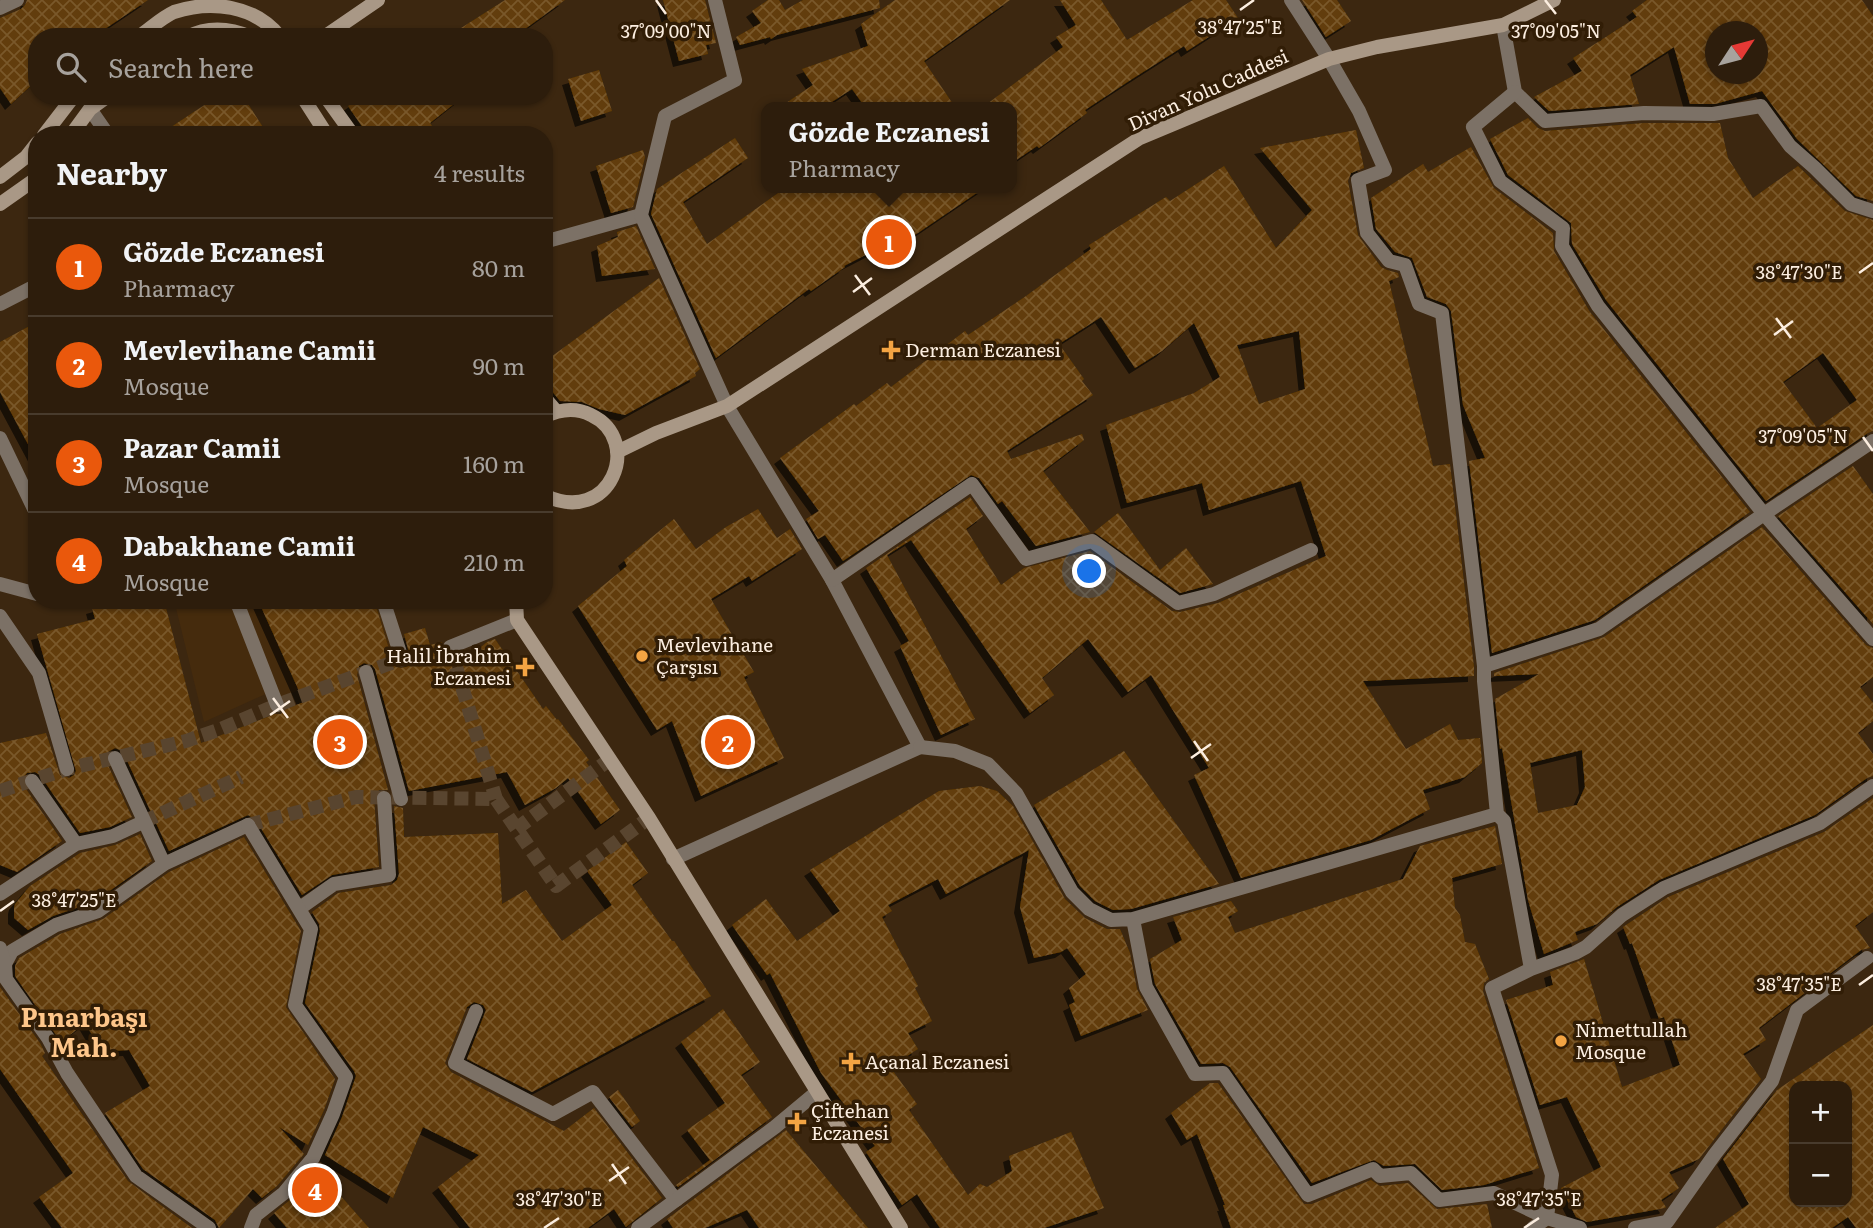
<!DOCTYPE html>
<meta charset="utf-8">
<style>
:root{--surface:#2d1d0c;--page:#392a1a;--text:#f1f3f6;--muted:#a7a29d;--line:#483b2d;--accent:#ea580c}
body{margin:0;font-family:Literata,serif;background:var(--page);color:var(--text)}
.controls{position:absolute;right:21px;bottom:21px;display:grid;overflow:hidden;border-radius:14px;box-shadow:0 2px 5px #0004}
.controls button{width:63px;height:63px;display:grid;place-items:center;padding:0;border:0;border-bottom:2px solid var(--line);background:var(--surface);color:var(--text);font:35px sans-serif}
.compass{position:absolute;left:1705px;top:21px;width:63px;height:63px;border-radius:50%;background:var(--surface);box-shadow:0 2px 5px #0004;rotate:54deg}
.you{position:absolute;left:1090px;top:572px;width:24px;height:24px;margin:-18px;border:5px solid #fff;border-radius:50%;background:#1a73e8;box-shadow:0 0 0 10px #1a73e833}
.badge{display:grid;place-items:center;width:46px;height:46px;border-radius:50%;background:var(--accent);color:#fff;font-size:23px;font-weight:700}
.pin{position:absolute;translate:-50% -50%;border:4px solid #fff;box-shadow:0 2px 7px #0006}
.popup{position:absolute;left:761px;top:102px;width:256px;height:91px;box-sizing:border-box;display:grid;place-content:center;border-radius:14px;background:var(--surface);filter:drop-shadow(0 2px 5px #0005);font-size:23px;white-space:nowrap;color:var(--muted)}
.popup b{font-size:26px;color:var(--text)}
.popup::after{content:'';position:absolute;left:50%;top:100%;margin-left:-14px;border:14px solid transparent;border-top-color:var(--surface)}
.list{margin:0;padding:0;list-style:none}
h2{display:flex;justify-content:space-between;align-items:center;height:91px;margin:0;padding:0 28px;font-size:30px}
h2 small{font-size:23px;font-weight:400;color:var(--muted)}
.list li{display:grid;grid-template-columns:46px 1fr auto;gap:21px;align-items:center;box-sizing:border-box;height:98px;padding:0 28px;border-top:2px solid var(--line)}
.list b{display:block;font-size:26px;white-space:nowrap}
.list p{margin:0;font-size:23px;white-space:nowrap;color:var(--muted)}
.list em{font-size:23px;font-style:normal;color:var(--muted)}
.icon{flex:none;width:38px;height:38px;fill:none;stroke:currentColor;stroke-width:2;stroke-linecap:round;stroke-linejoin:round}
.map{position:relative;flex:none;width:1873px;height:1228px;overflow:hidden}
.search{position:absolute;background:var(--surface);box-shadow:0 2px 5px #0004;left:28px;top:28px;width:525px;height:77px;display:flex;align-items:center;gap:18px;box-sizing:border-box;padding:0 24px;border-radius:28px;color:var(--muted);font-size:26px}
.panel{position:absolute;background:var(--surface);box-shadow:0 2px 5px #0004;left:28px;top:126px;width:525px;height:483px;border-radius:28px}
.map>svg:first-child{display:block}
</style>
<div class="map">
<svg width="1873" height="1228" viewBox="0 0 1873 1228">
<defs>
<pattern id="building-cross-hatch" width="8" height="8" patternUnits="userSpaceOnUse" patternTransform="scale(1.75)"><rect width="8" height="8" fill="#623c07"/><path d="M0 0l8 8M0 8l8-8" fill="none" stroke="#79582b"/></pattern>
<filter id="shadow"><feDropShadow dx="-6" dy="6" stdDeviation="0" flood-color="#0009"/></filter>
</defs>
<rect width="100%" height="100%" fill="#3c2710"/>
<!-- built -->
<path fill="#452b0d" d="M182,600h47l41,92 -66,30 -29,-118z
M240,600h137l16,53 -114,45z"/>
<!-- building -->
<path fill="url(#building-cross-hatch)" fill-rule="evenodd" filter="url(#shadow)" d="M27,0h121l-55,37h-56v43l-26,24 -11,-16v-70l21,-9 4,-4z
M505,0h60l-51,37h-67z
M663,0h42l11,43 -10,2 2,9 -29,7z
M768,0h11l6,10 18,-10h76l1,8 -103,27 -6,4 -1,-2 -30,8 -4,-8 25,-14 -9,-12z
M895,0h115l-86,61 31,46h-90l-13,-18 -28,18h-44l33,-22 -11,-16 66,-23 -7,-22z
M1060,0h41l26,40 66,-40h33l12,18 -51,33 -3,-5 -55,35 -44,29 2,3 -48,35 -2,-2 -25,17v-56h-29l80,-60 -7,-10 20,-12z
M1302,0h35l14,21 -25,16z
M1647,0h215l11,16v185l-17,-5 -59,-57 -35,-48 -47,13h-25l-16,-57 -44,28 9,29 -90,7 -15,-14 48,-26 -9,-13 64,-41 -5,-6zM1716,32h42v42h-42z
M599,70l13,41 -31,10 -13,-42z
M218,96h25l25,39h-109z
M362,96h102l-34,27 8,12h-70l-20,-29z
M1528,118l10,10 7,3 99,-8h76l8,35 25,40 45,-32 47,45 28,9v211l-5,2 -102,68 -160,-201 -34,-56 -1,-21 -63,-48 -18,-36zM1823,353l34,47 -40,28 -34,-46z
M1356,130l8,38 -13,5 -3,8 10,54 23,32 6,3 11,3 1,4 -10,4 44,185 17,-2 24,203v9l-111,5 43,68 44,-25 8,16 22,-2 2,25 -17,14 -42,13 7,19 -59,31 -130,38 -47,-103 15,-7 -58,-93 -23,17 -40,-53 -46,39 12,17 -24,18 -119,-173 -24,15 88,164 -34,16 -41,-89 9,-5 -43,-73 104,-71 13,19 -17,13 35,56 23,-17 66,-17 82,60 8,1 38,-9 108,-47 -25,-75 -92,29 -7,-27 -75,20 -21,-78 88,-32 26,-16 -26,-54 -32,28 -27,17 -34,-51 -42,27 25,35 -2,2 11,14 -86,56 4,8 71,-25 2,6 -41,31 47,61 -54,14 -34,-45 -4,3 -19,-26 -8,-3 -128,86 -18,-26 -7,4 -12,-20 13,-8 -39,-53 74,-54 2,2 31,-23 4,4 74,-56 3,4 58,-39 65,-47 -2,-4 77,-48 4,4 54,-35 52,82 36,-38 -52,-62zM1299,331l6,58 -46,15 -22,-59z
M735,138l13,20 -65,44 24,42 78,-56h199l-75,51 -3,-5 -62,32 1,1 -34,24 -2,-2 -93,69 -65,-144 6,-25z
M1471,147l23,41 59,45 1,18 36,61 160,200 -155,108 -103,33 -23,-192 16,-3 -22,-53 -12,-94 -5,-7 -19,-7 -15,-39 -17,-6 -19,-23 -5,-31 52,-34 5,8z
M643,150l2,7 -12,50 -22,6 -15,-47z
M636,226l19,43 -53,7 -5,-30 21,-9 -1,-5z
M659,278l41,91 -5,4 1,3 -71,39 -26,-6 -17,-7 -22,-1 -9,-11 -7,-2v-26z
M37,322v139l-37,-69v-50z
M1853,466l20,28v130l-95,-108z
M758,509l19,29 13,-9 12,20 -50,32 -3,-5 -38,23 43,73 -10,5 40,81 -83,38 -29,-75 -15,9 -79,-124 49,-40 -3,-6 50,-41 22,30 30,-22z
M1118,513l42,57 26,-22 27,36 -33,9 -86,-61z
M1762,527l104,118 7,3v29l-13,10 13,16v18l-15,12 15,21v22l-6,2 -52,37 -156,65 -42,27 -20,17 -22,8 3,8 -34,14 -16,-54 -26,-152 -2,1 -5,-50 44,-25 -45,2v-3l110,-36zM1582,750l3,37 -8,18 -39,8 -8,-50z
M121,600h27l2,8 15,-4 36,139 74,-29h6l5,-5 18,-7 -46,-102h116l19,62 3,5 5,1 8,-2 2,-6 -7,-26 21,-6 5,17 12,-3 -1,8 3,4 5,2 4,14 34,-28 8,-3 48,70 3,-3 11,14 1,-1 31,41 -3,2 34,48 -19,14 -33,-46 -12,10 -31,17 -18,-33 -98,19 -34,-122 -3,-4 -8,-2 -5,3 -2,9 31,115h-9l-5,8 5,69 -47,8 -30,20 -46,-75 -8,-5 -79,36 -45,-97 -4,-4 -5,-2 -7,4 -2,9 26,56 -22,10 -30,6 -40,-58 -5,-3 -8,1 -4,5 1,8 38,55 -45,31 -17,-7v-122l46,-10 14,42 9,3 5,-3 2,-4 -39,-137 58,-15 -3,-11z
M1124,751l95,133 -88,25 -18,1 -18,-9 -15,-15 -46,-81z
M980,786l17,5 16,15 52,93 20,19 22,11h13l10,24 7,36 11,21 -67,26 -12,-31 6,-3 -6,-14 17,-14 -19,-26 -6,4 -27,6 -14,-51 9,-57 -83,44 -8,-15 -50,26 4,6 -10,6 36,69 -3,2 17,33 -24,12 10,16 -28,18 27,37 -8,6 59,85 12,-11 7,3 25,-16 -3,-15 62,-24 33,76 -60,20h-104l-23,-34 -15,11 -36,-53 9,-6 -54,-73 -51,-100 -3,2 -35,-50 34,-26 31,42 43,-30 -30,-41 129,-79z
M1873,798v114l-18,14 15,22 -9,2 -102,78 7,12 -23,14 18,25 -62,80 -30,13 10,16 -18,12 5,7 -1,1 -78,14 -11,-5 -15,-29 40,-21 -34,-70 -27,8 -34,-105 47,-15 -3,-13 34,-13 38,128 58,-22 -16,-48 -5,2 -27,-76 -2,1 -7,-17 45,-30 156,-65z
M394,806l9,2 1,29 94,-4 4,71 24,-14 36,51 50,-36 -25,-34 39,-29 22,31 -16,12 40,56h2l37,55 -179,96 -65,-33 19,-49 -3,-5 -9,-3 -7,5 -22,56 6,9 113,59 30,-23 68,90 -36,29 -12,-18 -26,19h-118l-32,-41 41,-32 -56,-28 -30,71 -68,-43 17,-38 14,-41 -2,-5 -49,-68 15,-72 -1,-7 -7,-12 26,-19 53,-8 6,-5 2,-6z
M1495,826l7,38 -50,14 3,30 5,7 5,27 10,2 14,35 -5,4 -1,8 56,177 -55,17 -42,5 -27,-26 -31,2 -10,-6 -62,23 -82,-116 -7,-4 -22,1 -46,-80 -5,-25 32,-19 -9,-23 58,-16 7,10 -10,6 7,16 168,-54 17,-33z
M140,834l12,27 -58,41 -41,14 -25,14 -14,-12v-10l1,-4 15,-18 50,-33 35,-8z
M244,837l57,94 -15,76 49,72 -11,31 -16,35 -29,-18 25,27 -27,32 -15,12 -9,-9 -34,39 -4,-8 -72,-51 -38,-56 45,-27 -21,-36 -17,1 -7,-2 -7,-4 -13,-22 -24,19 -46,-66v-10l4,-8 41,-24 43,-15 66,-47z
M0,987l40,56 5,10 -3,3 86,125 64,47h-130l-23,-31 34,-24 -73,-104z
M723,1009l37,53 -19,13 31,42 -94,70 -2,-2 34,-25 -23,-30 38,-27 -44,-61z
M1873,1025v203h-17l-8,-11 -16,11h-117l34,-24 -26,-45 54,-69zM1794,1086h53v116h-53z
M1210,1083h8l86,121h8l59,-24 9,6 28,-3 29,26 50,-5 5,24h-261l-8,-23h2l-28,-71 -10,6 -16,-27z
M618,1090l22,31 -8,6 -23,-30z
M786,1130l82,98h-109l-12,-18 -42,18h-32l-6,-9z
M317,1169l52,59h-82l-13,-15 17,-14z"/>
<g fill="none" stroke-linecap="round" stroke-linejoin="round">
<!-- pedestrian-tunnel -->
<path stroke="#59452f" stroke-width="14" stroke-dasharray="14 7" stroke-linecap="butt" d="M450,647l46,152
M0,791l67,-22 119,-28 35,-12 56,-24 125,-46
M143,822l98,-45
M248,825l108,-28 140,2 60,87 93,-68
M516,829l93,-69"/>
<!-- service -->
<path stroke="#7c7166" stroke-width="14" d="M673,859l247,-112 -88,-167 -105,-174"/>
<!-- pedestrian -->
<path stroke="#7c7166" stroke-width="14" d="M0,8l17,-8
M1503,25l12,67 30,29 99,-8 69,1 48,-8 29,40 25,22 36,36 22,7
M90,109l18,26
M544,242l97,-27
M0,304l37,-19
M0,438l37,77
M832,580l140,-96 54,75 66,-18 86,62 36,-9 97,-44
M0,584l37,10
M236,600l41,105
M383,600l19,59
M0,616l39,57 28,96
M450,647l67,-27
M1484,666l115,-37 165,-115 109,-73
M366,672l35,127
M115,758l49,106
M32,781l44,63
M0,894l76,-50 37,-8 30,-14
M300,908l34,-24 55,-9 -5,-77
M0,967l5,-3 7,-13 44,-26 42,-14 66,-47 84,-39
M476,1011l-21,52 98,51 40,-22 83,108
M1533,1228l14,-10"/>
<!-- minor -->
<path stroke="#7c7166" stroke-width="14" d="M715,0l20,80 -70,36 -24,99 86,191
M1291,0l38,59 30,52 26,59 -27,10 9,53 22,28 16,4 14,39 23,9 42,353v15l13,133 7,7 27,148 -39,19 60,187 -5,43
M1515,92l-42,35 27,54 63,47 -1,18 36,60 166,208 109,125
M920,747l35,4 33,13 28,29 56,99 17,17 22,11 22,-1 364,-105
M248,825l63,104 -16,76 51,72 -13,37 -20,44 -29,35 -28,22 -5,13
M1133,919l13,68 49,87 28,-1 85,122 65,-26 7,7 31,-3 28,27 55,-7 53,25 33,10
M0,948l5,16 1,15 42,59 19,35 69,103 73,52
M1531,969l44,-16 11,-6 36,-32 42,-27 156,-65 53,-37
M638,1228l137,-101 42,-35
M1635,1228l32,-6 48,-68 57,-73 25,-71 70,-52"/>
<!-- secondary -->
<path stroke="#a99886" stroke-width="14" d="M138,37c12,-8 23,-19 36,-25 37,-12 81,-7 106,25
M187,37c21,-11 43,-9 64,0
M324,37l54,-37
M302,96l25,39
M325,96l28,39
M44,135l30,-39
M71,135l19,-26 18,-13
M0,177l26,-20 11,-14
M0,204l37,-26
M544,397l12,14
M544,417c16,-8 31,-10 47,-2 53,25 20,113 -47,80
M617,452l39,-19 71,-27 413,-268 189,-79 48,-12 126,-22 51,-25
M516,600l1,20 132,198 252,410"/>
</g>
<!-- ticks -->
<path fill="none" stroke="#fceee0" stroke-width="2.5" d="M656,0l10,14M1545,0l11,14M1240,10l14,-10M1859,273l14,-10M855,275l15,20M853,292l19,-14M1776,318l15,20M1774,335l19,-14M1863,437l10,14M273,698l15,20M270,715l20,-14M1194,741l14,20M1191,758l20,-14M0,911l14,-10M1859,985l14,-10M612,1164l14,20M609,1181l20,-14M544,1228l15,-10M1524,1228l15,-10"/>
<!-- markers -->
<g fill="#f3a443" stroke="#311d06" stroke-width="2.5">
<path d="M887.5 339.5h7v7h7v7h-7v7h-7v-7h-7v-7h7z"/>
<circle cx="642" cy="656" r="7"/>
<path d="M521.5 656.5h7v7h7v7h-7v7h-7v-7h-7v-7h7z"/>
<circle cx="1561" cy="1041" r="7"/>
<path d="M847.5 1051.5h7v7h7v7h-7v7h-7v-7h-7v-7h7z"/>
<path d="M793.5 1111.5h7v7h7v7h-7v7h-7v-7h-7v-7h7z"/>
</g>
<g text-anchor="middle" stroke-width="7" stroke-linejoin="round" paint-order="stroke">
<!-- street labels -->
<g font-size="19" fill="#fceee0" stroke="#311d06">
<text transform="translate(1208 90) rotate(-24)" y="7">Divan Yolu Caddesi</text>
</g>
<!-- poi labels -->
<g font-size="19" fill="#fceee0" stroke="#311d06" text-anchor="start">
<text x="905" y="357">Derman Eczanesi</text>
<text x="656" y="652">Mevlevihane<tspan x="656" dy="22">Çarşısı</tspan></text>
<text x="511" y="663" text-anchor="end">Halil İbrahim<tspan x="511" dy="22">Eczanesi</tspan></text>
<text x="1575" y="1037">Nimettullah<tspan x="1575" dy="22">Mosque</tspan></text>
<text x="865" y="1069">Açanal Eczanesi</text>
<text x="811" y="1118">Çiftehan<tspan x="811" dy="22">Eczanesi</tspan></text>
</g>
<!-- district labels -->
<g font-size="26" font-weight="bold" fill="#fec68a" stroke="#311d06">
<text x="84" y="1027">Pınarbaşı<tspan x="84" dy="30">Mah.</tspan></text>
</g>
</g>
<g font-size="18" text-anchor="middle" fill="#fceee0" stroke="#311d06" stroke-width="7" stroke-linejoin="round" paint-order="stroke">
<text x="1240" y="34">38°47'25"E</text>
<text x="666" y="38">37°09'00"N</text>
<text x="1556" y="38">37°09'05"N</text>
<text x="1799" y="279">38°47'30"E</text>
<text x="1803" y="443">37°09'05"N</text>
<text x="74" y="907">38°47'25"E</text>
<text x="1799" y="991">38°47'35"E</text>
<text x="559" y="1206">38°47'30"E</text>
<text x="1539" y="1206">38°47'35"E</text>
</g>
</svg>
<div class="controls">
<button>+</button>
<button>−</button>
</div>
<svg class="compass" viewBox="-18 -18 36 36"><path d="M0-13l5 13h-10z" fill="#e53935"/><path d="M0 13l5-13h-10z" fill="#a7a29d"/></svg>
<div class="you"></div>
<div class="pin badge" style="left:889px;top:242px">1</div>
<div class="popup"><b>Gözde Eczanesi</b>Pharmacy</div>
<div class="pin badge" style="left:728px;top:742px">2</div>
<div class="pin badge" style="left:340px;top:742px">3</div>
<div class="pin badge" style="left:315px;top:1190px">4</div>
<div class="search"><svg class="icon" aria-label="search" viewBox="0 0 24 24"><circle cx="10" cy="10" r="6"/><path d="M15 15l6 6"/></svg>Search here</div>
<section class="panel">
<h2>Nearby<small>4 results</small></h2>
<ul class="list">
<li><span class="badge">1</span><div><b>Gözde Eczanesi</b><p>Pharmacy</p></div><em>80 m</em></li>
<li><span class="badge">2</span><div><b>Mevlevihane Camii</b><p>Mosque</p></div><em>90 m</em></li>
<li><span class="badge">3</span><div><b>Pazar Camii</b><p>Mosque</p></div><em>160 m</em></li>
<li><span class="badge">4</span><div><b>Dabakhane Camii</b><p>Mosque</p></div><em>210 m</em></li>
</ul>
</section>
</div>
